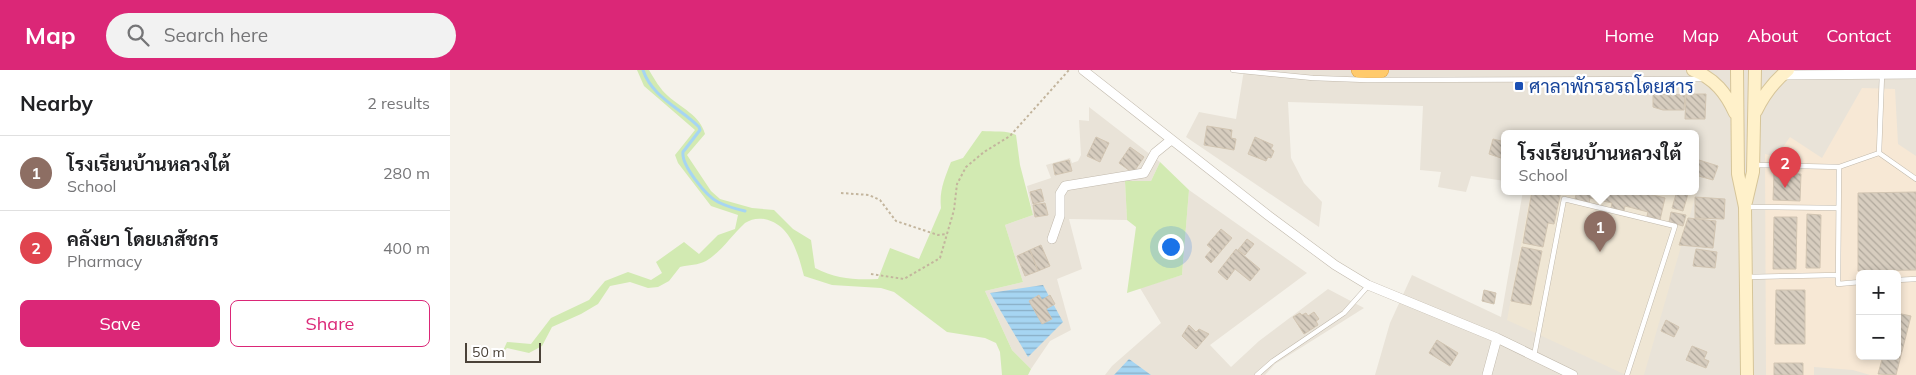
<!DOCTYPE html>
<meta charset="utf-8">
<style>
:root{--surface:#fff;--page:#f2f2f2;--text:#202124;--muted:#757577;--line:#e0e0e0;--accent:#db2777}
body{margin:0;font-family:Mulish,Sarabun,sans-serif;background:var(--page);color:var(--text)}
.controls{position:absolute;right:15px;bottom:15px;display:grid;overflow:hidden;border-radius:8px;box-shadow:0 2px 8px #0003}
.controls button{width:45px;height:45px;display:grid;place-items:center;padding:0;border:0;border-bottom:1px solid var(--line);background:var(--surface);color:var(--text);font:25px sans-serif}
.scale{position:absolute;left:15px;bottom:12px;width:76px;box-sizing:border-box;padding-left:5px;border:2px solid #4a4238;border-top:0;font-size:14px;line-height:18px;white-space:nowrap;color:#4a4238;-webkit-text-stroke:4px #fff;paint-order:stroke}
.you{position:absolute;left:720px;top:176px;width:18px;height:18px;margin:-12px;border:4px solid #fff;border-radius:50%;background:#1a73e8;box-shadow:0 0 0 8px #1a73e833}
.badge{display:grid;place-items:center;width:32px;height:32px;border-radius:50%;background:var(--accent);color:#fff;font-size:16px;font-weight:700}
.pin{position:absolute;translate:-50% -41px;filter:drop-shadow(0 1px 2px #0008)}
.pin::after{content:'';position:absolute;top:26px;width:18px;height:15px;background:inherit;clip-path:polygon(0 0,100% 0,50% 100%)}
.popup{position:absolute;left:1051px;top:60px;width:198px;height:65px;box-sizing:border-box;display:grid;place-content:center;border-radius:8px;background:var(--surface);filter:drop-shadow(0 1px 4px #0005);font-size:16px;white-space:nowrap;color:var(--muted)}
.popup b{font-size:19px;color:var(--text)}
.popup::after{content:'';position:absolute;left:50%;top:100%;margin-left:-10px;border:10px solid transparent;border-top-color:var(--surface)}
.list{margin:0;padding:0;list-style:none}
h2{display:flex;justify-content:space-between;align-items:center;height:65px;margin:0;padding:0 20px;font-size:21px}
h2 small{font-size:16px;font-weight:400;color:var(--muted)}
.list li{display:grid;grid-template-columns:32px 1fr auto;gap:15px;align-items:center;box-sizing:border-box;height:75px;padding:0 20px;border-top:1px solid var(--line)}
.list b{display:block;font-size:19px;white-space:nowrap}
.list p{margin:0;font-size:16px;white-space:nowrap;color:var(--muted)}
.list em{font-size:16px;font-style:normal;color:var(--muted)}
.actions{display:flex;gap:10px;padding:15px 20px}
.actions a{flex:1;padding:11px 0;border:1px solid var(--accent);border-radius:8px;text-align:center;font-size:18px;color:var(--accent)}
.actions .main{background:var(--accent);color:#fff}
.icon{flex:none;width:28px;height:28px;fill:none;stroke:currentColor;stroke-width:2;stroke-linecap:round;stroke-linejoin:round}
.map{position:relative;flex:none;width:1466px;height:305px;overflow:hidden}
header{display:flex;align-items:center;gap:30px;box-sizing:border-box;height:70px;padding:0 25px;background:var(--accent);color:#fff}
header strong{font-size:24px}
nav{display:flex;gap:28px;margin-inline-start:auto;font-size:18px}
.search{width:350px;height:45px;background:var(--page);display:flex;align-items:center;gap:12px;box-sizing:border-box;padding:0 18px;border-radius:28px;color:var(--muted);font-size:19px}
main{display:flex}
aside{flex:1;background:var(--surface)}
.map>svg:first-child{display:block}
</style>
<header>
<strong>Map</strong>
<div class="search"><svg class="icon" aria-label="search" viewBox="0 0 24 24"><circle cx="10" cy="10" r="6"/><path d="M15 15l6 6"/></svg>Search here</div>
<nav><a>Home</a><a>Map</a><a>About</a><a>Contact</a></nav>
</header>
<main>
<aside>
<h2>Nearby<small>2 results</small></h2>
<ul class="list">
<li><span class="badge" style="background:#8d6e63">1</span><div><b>โรงเรียนบ้านหลวงใต้</b><p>School</p></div><em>280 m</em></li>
<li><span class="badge" style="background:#e0444e">2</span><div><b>คลังยา โดยเภสัชกร</b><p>Pharmacy</p></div><em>400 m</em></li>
</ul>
<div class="actions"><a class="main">Save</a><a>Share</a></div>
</aside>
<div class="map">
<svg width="1466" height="305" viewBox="0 0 1466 305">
<defs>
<pattern id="water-rules" width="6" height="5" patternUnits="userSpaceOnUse" patternTransform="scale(1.25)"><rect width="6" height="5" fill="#a6d5f2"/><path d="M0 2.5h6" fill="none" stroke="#89aec5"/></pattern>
<pattern id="building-back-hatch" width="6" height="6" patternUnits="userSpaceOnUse" patternTransform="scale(1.25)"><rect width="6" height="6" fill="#d7cdbf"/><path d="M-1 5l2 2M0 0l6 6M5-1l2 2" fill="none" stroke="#b0a89c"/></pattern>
</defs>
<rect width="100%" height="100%" fill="#f5f2ea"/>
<!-- residential -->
<path fill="#e9e3d8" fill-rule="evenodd" d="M794,0h672v305h-541l15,-52 22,-48 89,42 22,-126h172v-58h-190v48l-34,-5 -5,16 -28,-5 3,-15 -21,-2 3,-64 -135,-4 3,56 13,25 18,19 -3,25 -133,-90 13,-25 37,7zM1410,204h37v82h-37z
M639,37l71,55 -9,19h-26l2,39 -58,-1 13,50 -25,10 14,51 -21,11 -19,28 -19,-19 -27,-59 38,-9 -18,-57 28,-10 -6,-29 24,-8 -5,-13 24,-7 2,5 6,-2 3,-6 -2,-35 10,1z
M739,120l118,83 -97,72 21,22 28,-26 69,-52 36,19 -89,56 -10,11h-160l7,-9 49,-43 -21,-35 42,-13z"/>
<!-- commercial -->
<path fill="#f7e8d5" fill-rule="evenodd" d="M1412,18l33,1 3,55 18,12v219h-46l-17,-5 -39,-3v8h-48l-1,-221 11,3 14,-20 32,21zM1410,204h37v82h-37z"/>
<!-- education -->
<path fill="#efe6d4" d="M1245,113l4,1 -55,191h-18l-119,-55 24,-129h164z"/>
<!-- grass -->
<path fill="#d2eab2" d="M187,0h12c6,10 11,19 19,26 13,12 32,19 37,38l-18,21 24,36 9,8 32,9 22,2 19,19 18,11 4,28c21,11 39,12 63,11l12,-31 29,11 22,-51c-2,-17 4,-31 10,-46l12,-4 19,-27c10,1 26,-1 34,4l4,30 13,50 -28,10 18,57 -38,9 27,59 19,19 -3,6h-26l-2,-23 -4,-9 -11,-5 -38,-6 -53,-40 -13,-4 -49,-3 -28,-9c-6,-22 -13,-52 -40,-57 -7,-1 -13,0 -19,4 -13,12 -23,28 -39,38 -7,4 -18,4 -26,6l-11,14 -11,6 -10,1 -18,-6 -20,4 -12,18 -17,10 -29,13 -10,19 -13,7 -22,-5 -5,5 5,-11 24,2 20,-26 38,-18 16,-19 23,-9 23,8 11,-7 -6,-11 28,-20 15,12 19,-19 17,-6 3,-14 -27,-9 -33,-43 -3,-8 20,-25 -51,-44z
M710,92l29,28 -7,85 -55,18 9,-66 -9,-7 -2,-39h26z"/>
<!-- water -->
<path fill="url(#water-rules)" d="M593,215l20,37 -35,35 -38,-64z
M679,289l22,16h-37z"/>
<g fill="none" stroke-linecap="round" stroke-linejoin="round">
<!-- stream -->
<path stroke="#a6d5f2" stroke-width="3" d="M193,0c9,27 37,38 56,57l1,3 -17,22c-2,13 23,44 35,50 8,4 18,7 27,9"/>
</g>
<!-- building -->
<path fill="url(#building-back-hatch)" stroke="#d2c5b2" d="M1203,24l32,1 -1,15h-21l-10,-3z
M1236,24h20l-1,25h-20z
M757,56l25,4 -1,8 5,1 -2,11 -30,-5z
M646,67l13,6 -9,19 -13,-6z
M805,67l18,8 -2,4 3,2 -3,7 -3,-1 -2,4 -18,-7z
M1043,69l12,3 -4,16 -12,-4z
M680,77l14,10 -11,16 -14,-10z
M619,90l3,11 -17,4 -2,-11z
M1249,90l19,6 -5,14 -18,-5z
M1324,103l27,1 -1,27 -27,-1z
M591,119l3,12 -11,3 -3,-12z
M1082,121h29l-7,33 -6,-1 -5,24 -20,-4z
M1127,121h59l29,7 -5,22 -13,-4 1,-4 -23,-6 -1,5 -13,-3 1,-5 -22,-5 -1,5 -14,-4z
M1227,121l11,3 -5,17 -11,-3z
M1466,122v78l-58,1v-78z
M1245,127l30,2 -1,20 -29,-1z
M595,133l3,12 -13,2 -2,-12z
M1221,142l15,3 -3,11 -14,-4z
M1357,144l14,1 -1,53h-14z
M1324,147h23l-1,52h-23z
M1238,148l28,3 -3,27 -34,-3z
M771,159l11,9 -21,25 -6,-6 7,-8 -5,-4z
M797,169l7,5 -9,11 -7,-5z
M591,175l9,21 -12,5 -8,-21z
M1072,177l20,4 -11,54 -20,-4z
M786,179l24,20 -10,12 -15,-12 -8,11 -9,-8z
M1246,179l21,3 -2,16 -22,-2z
M580,180l8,21 -13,5 -8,-20z
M1034,220l12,3 -2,11 -12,-3z
M1326,220h29v54h-30z
M589,225l3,5 8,-5 5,9 -9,5 6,10 -10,5 -13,-23z
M864,242l5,7 -3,2 2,4 -14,9 -11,-17 7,-4 2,2 4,-2 2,3z
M1447,243l14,3 -15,59 -18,-1 5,-18h14z
M1216,250l13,7 -5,10 -13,-6z
M739,255l7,7 3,-3 10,5 -13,15 -14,-13z
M987,270l21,13 -8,13 -21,-13z
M1242,276l15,6 -3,7 5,2 -3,7 -20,-8z
M1324,293h29v12h-29z"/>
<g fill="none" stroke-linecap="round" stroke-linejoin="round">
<!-- lane casing -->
<g stroke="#c1b9ac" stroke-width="5.5">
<path id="lane" d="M783,0l80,8 54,2 335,-1
M1429,83l3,-79
M1429,83l37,26
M1305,95l84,2
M1297,137l91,1
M1298,207l90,-2
M1447,210l19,-1
M1410,212l-22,2 1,-117 40,-14
M1084,286l30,-157 111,27 -48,149
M807,305l16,-14 71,-48 24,-27"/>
</g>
<!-- street casing -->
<g stroke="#c1b9ac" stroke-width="10">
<path id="street" d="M633,0l186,146 66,49 33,20 129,53 76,37
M1331,5l135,-1
M602,169l8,-23v-22l5,-8 79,-13 11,-20 16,-13
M1037,305l10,-37"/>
</g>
<!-- secondary casing -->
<g stroke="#d6c599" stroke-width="14">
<path id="secondary" d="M1243,0c22,9 33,23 42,43
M1287,0l1,104 7,33 2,168
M1306,41c8,-17 17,-29 32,-41
M1296,132l7,-30 2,-102"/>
</g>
<!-- highway casing -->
<g stroke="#e19f38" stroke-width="16">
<path id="highway" d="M909,0h22"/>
</g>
<!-- path -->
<path stroke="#c3b59d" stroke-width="2" stroke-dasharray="2.5 2.5" stroke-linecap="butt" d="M391,123l28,2 11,5 16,21 42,14 8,-1
M421,204l33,5 36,-21 14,-48 3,-26 9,-17 18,-15 26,-16 59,-66"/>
<!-- lane -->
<use href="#lane" stroke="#fff" stroke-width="4.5"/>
<!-- street -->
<use href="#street" stroke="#fff" stroke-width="9"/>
<!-- secondary -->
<use href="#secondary" stroke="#fff1ca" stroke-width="12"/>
<!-- highway -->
<use href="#highway" stroke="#ffca6b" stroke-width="15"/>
</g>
<!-- markers -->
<rect fill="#1a4fb4" stroke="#fff" stroke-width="2" x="1064" y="11" width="10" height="10" rx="2.5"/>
<g text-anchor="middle" stroke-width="4.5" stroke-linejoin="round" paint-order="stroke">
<!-- transit labels -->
<g font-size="19" fill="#164399" stroke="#fff" text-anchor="start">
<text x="1079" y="23">ศาลาพักรอรถโดยสาร</text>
</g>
</g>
</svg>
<div class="controls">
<button>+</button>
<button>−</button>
</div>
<div class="scale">50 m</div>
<div class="you"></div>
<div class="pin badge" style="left:1150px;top:182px;background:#8d6e63">1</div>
<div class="popup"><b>โรงเรียนบ้านหลวงใต้</b>School</div>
<div class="pin badge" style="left:1335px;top:118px;background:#e0444e">2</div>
</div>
</main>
